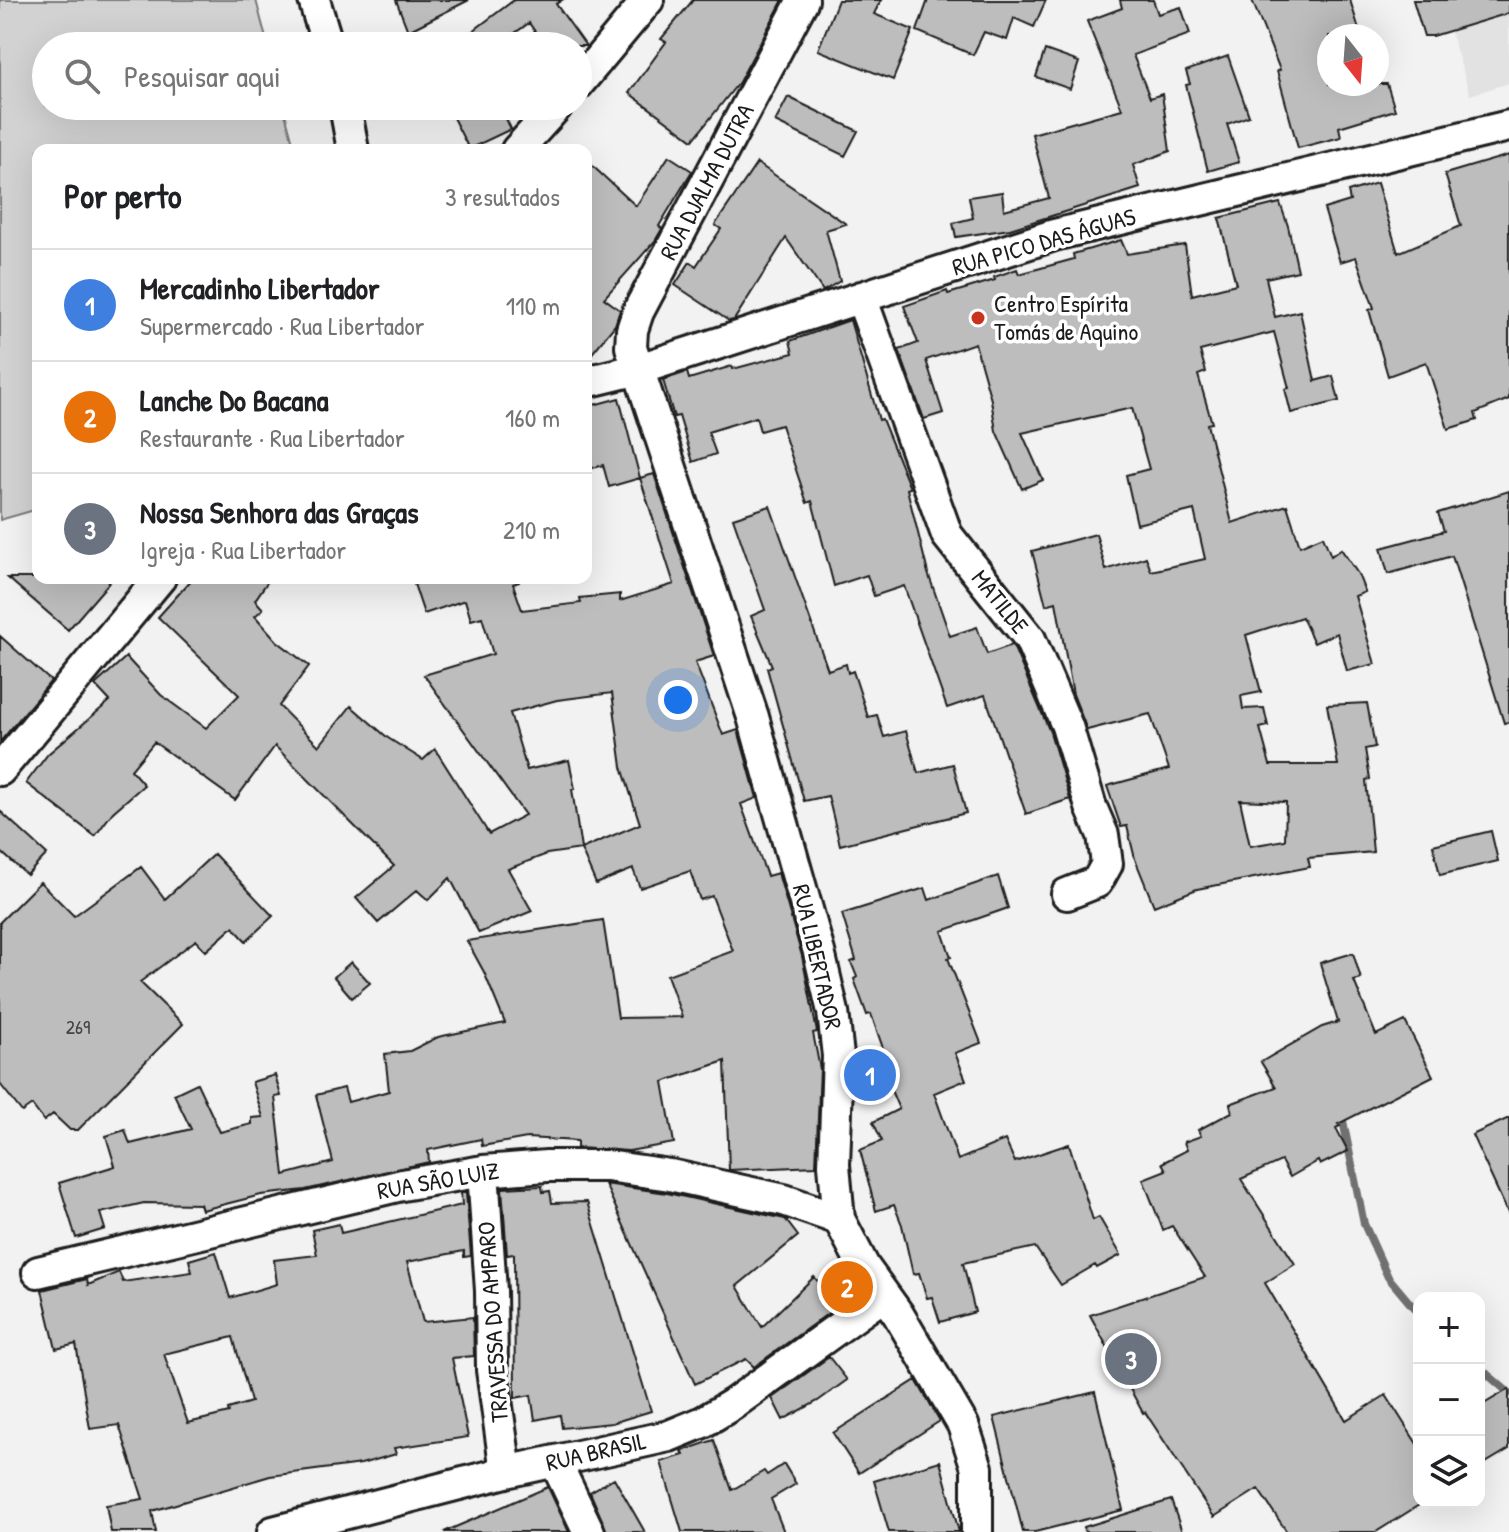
<!DOCTYPE html>
<html lang="pt">
<meta charset="utf-8">
<style>
:root{--surface:#fff;--page:#f6f6f6;--text:#202124;--muted:#757577;--line:#e0e0e0;--accent:#c8321e}
body{margin:0;font-family:"Patrick Hand",sans-serif;background:var(--page);color:var(--text)}
.controls{position:absolute;right:24px;bottom:24px;display:grid;overflow:hidden;border-radius:16px;box-shadow:0 8px 32px #0002}
.controls button{width:72px;height:72px;display:grid;place-items:center;padding:0;border:0;border-bottom:2px solid var(--line);background:var(--surface);color:var(--text);font:40px sans-serif}
.compass{position:absolute;left:1317px;top:24px;width:72px;height:72px;border-radius:50%;background:var(--surface);box-shadow:0 8px 32px #0002;rotate:163deg}
.you{position:absolute;left:678px;top:700px;width:28px;height:28px;margin:-20px;border:6px solid #fff;border-radius:50%;background:#1a73e8;box-shadow:0 0 0 12px #1a73e833}
.badge{display:grid;place-items:center;width:52px;height:52px;border-radius:50%;background:var(--accent);color:#fff;font-size:26px;font-weight:700}
.pin{position:absolute;translate:-50% -50%;border:4px solid #fff;box-shadow:0 2px 8px #0006}
.list{margin:0;padding:0;list-style:none}
h2{display:flex;justify-content:space-between;align-items:center;height:104px;margin:0;padding:0 32px;font-size:34px}
h2 small{font-size:26px;font-weight:400;color:var(--muted)}
.list li{display:grid;grid-template-columns:52px 1fr auto;gap:24px;align-items:center;box-sizing:border-box;height:112px;padding:0 32px;border-top:2px solid var(--line)}
.list b{display:block;font-size:30px;white-space:nowrap}
.list p{margin:0;font-size:26px;white-space:nowrap;color:var(--muted)}
.list em{font-size:26px;font-style:normal;color:var(--muted)}
.icon{flex:none;width:44px;height:44px;fill:none;stroke:currentColor;stroke-width:2;stroke-linecap:round;stroke-linejoin:round}
.map{position:relative;flex:none;width:1509px;height:1532px;overflow:hidden}
.search{position:absolute;background:var(--surface);box-shadow:0 8px 32px #0002;left:32px;top:32px;width:560px;height:88px;display:flex;align-items:center;gap:20px;box-sizing:border-box;padding:0 28px;border-radius:44px;color:var(--muted);font-size:30px}
.panel{position:absolute;background:var(--surface);box-shadow:0 8px 32px #0002;left:32px;top:144px;width:560px;height:440px;border-radius:16px}
.map>svg:first-child{display:block}
</style>
<div class="map">
<svg width="1509" height="1532" viewBox="0 0 1509 1532">
<rect width="100%" height="100%" fill="#f2f2f2"/>
<filter id="ink" filterUnits="userSpaceOnUse"><feTurbulence type="fractalNoise" baseFrequency=".0125" numOctaves="2"/><feDisplacementMap in="SourceGraphic" scale="16" xChannelSelector="R" yChannelSelector="G"/><feConvolveMatrix kernelMatrix="1 2 1 2 8 2 1 2 1" color-interpolation-filters="sRGB"/></filter>
<g filter="url(#ink)">
<!-- built -->
<path fill="#e2e2e2" d="M1509,7v76l-39,12 -22,-71z"/>
<!-- green -->
<path fill="#d2d2d2" stroke="#777" stroke-width="2" d="M0,0h256l12,46h-222v60h237l12,44h-257v359l-38,11z"/>
<g fill="none" stroke-linecap="round" stroke-linejoin="round">
<!-- stream -->
<path stroke="#707070" stroke-width="8" d="M1341,1111l23,113 24,53 31,37
M1479,1367l30,26"/>
</g>
<!-- building -->
<path fill="#bdbdbd" stroke="#1c1c1c" stroke-width="2" fill-rule="evenodd" d="M396,0h73l-61,31z
M514,0h48l-6,4 30,42h-41l-16,-23 -32,23h-44z
M693,0h90l-44,82 -46,58 -64,-47 37,-51 -5,-3z
M838,0h43l-7,14 39,16 -20,50 -75,-30z
M928,0h118l-12,27 -20,-9 -7,22 -23,-8 -11,23 -56,-24z
M1120,0h33l5,14 23,-7 9,27 -57,21 17,43 12,-4 8,57 -37,14 7,23 -130,41 -54,8 -3,-14 20,-5 -4,-21 33,-5 2,18 45,-12 -17,-64 90,-25 -35,-88 35,-13z
M1252,0h98l11,36h-32v48h58l8,26 -56,17 2,10 -43,11 -21,-77 3,-1z
M1413,0h96v13l-76,23h-9z
M1045,50l34,12 -9,27 -34,-12z
M1228,56l21,60 -22,8 12,38 -31,9 -22,-86 4,-1 -4,-13z
M788,97l70,34 -13,25 -70,-34z
M447,106h53l11,23 -42,20z
M1509,155v244l-34,14 2,7 -29,9 -22,-67 -38,14 -19,-66 5,-2 -18,-51 -16,5 -16,-53 26,-8 -2,-9 29,-9 21,70 63,-27 -16,-52z
M669,156l23,15 -33,55 3,3 -7,12 -51,57 16,12 -5,15 -29,36v-201l50,46z
M757,163l89,61 -20,6 14,51 -17,10 -37,-53 -52,82 -5,1 -54,-36 15,-23 6,4 25,-37 -6,-4z
M1280,203l8,23 10,45 -32,7 9,39 25,-6 15,70 18,-5 6,25 -48,12 -6,-24 4,-1 -15,-56 -74,19 6,21 -8,3 14,48 -5,1 25,99 55,-18 13,41 23,-10 8,20 10,-7 17,25 7,18 -10,4 20,68 -28,7 -10,-38 -23,10 -12,-26 -56,18 15,57 -20,4 2,13 21,-1 4,18 -8,2 10,37h68l-11,-60 40,-2 8,44 -10,2 5,30 -4,1 7,72 -65,6 2,9 -113,22 -43,17 -19,-47 -8,-33 -6,1 -14,-41 62,-17 -19,-55 -63,16 -14,-36 -17,-92 -10,3 -14,-54 64,-17 10,36 40,-13 5,14 54,-12 -11,-49 -57,14 -11,-49 23,-6 -17,-61 -110,25 21,47 -21,9 -26,-58 -5,-31 -16,-57 -49,17 17,53 -19,6 -25,-69 19,-7 -14,-37 43,-15 1,3 47,-14 -1,-3 23,-8 2,5 55,-15 -1,-5 48,-14 6,14 58,-9 7,50 44,-11 -17,-66zM1240,800l46,2 -1,38 -35,6z
M850,320l29,100 3,-1 28,69 -3,1 21,84 22,63 27,-9 10,27 25,-9 2,3 36,84 20,67 -44,15 -41,-119 -38,13 -43,-122 -30,10 -7,-21 -33,11 -22,-85 -5,2 -26,-78 -21,6 -4,-14 -48,15 8,22 -23,8 -14,-46 -5,1 -11,-37 24,-8 2,7 43,-13 1,3 60,-16 -3,-12z
M619,398l21,80 -31,9 -6,-22 -17,5v-63z
M654,474l60,182 -19,6 28,73 15,-5 19,68 -16,6 26,72 11,-3 24,83 15,76 -4,1 7,36 -4,97 -87,4 -4,-109 -62,21 11,61 -45,8 -52,-3v-7l-50,-3 -45,8 -1,-7 -53,11 1,12 -124,28 -44,5 -59,15 -2,-6 -56,-1 -44,10 5,16 -29,9 -17,-55 56,-17 -9,-30 19,-6 5,14 61,-15 -17,-35 23,-11 23,49 32,-8v-6l11,-1 -11,-35 23,-7 6,21 -6,1 9,78 49,-13 -17,-67 28,-7 4,14 41,-11 -4,-37 25,-3 28,-14 67,-14 -21,-51 -17,-31 136,-21 15,98 64,-1 -15,-42 66,-24 -21,-55 -12,4 -10,-29 -50,17 -7,-19 -37,15 -15,-35 -34,5 -39,15 24,42 -53,22 -29,-55 -22,22 -11,-10 -39,33 -22,-25 38,-32 -119,-120 -40,54 -81,-58 -23,28 13,15 -31,27 -18,24 -69,-53 22,-29 62,-53 -15,-16 31,-28 35,38 45,33 33,-33 -81,-78 35,-39h77l-15,22 8,9 -8,7 22,25 32,25 -30,40 40,40 32,-40 37,32 35,22 12,-11 54,85 36,-19 -101,-140 69,-21 -11,-37 -11,3 -6,-20 -41,14 -12,-36h107v4l-6,2 9,26 59,-7 -1,-5 40,-4v7l54,-17 -34,-106zM612,693l10,74 18,57 -59,25 -9,-60h3l-6,-29 -42,10 -17,-57 47,-13z
M1509,491v231l-5,1 -52,-167 -64,18 -7,-26 63,-17 -6,-18z
M770,506l58,164 18,-6 2,9 5,-2 15,46 9,-2 7,22 22,-6 12,42 35,-9 13,49 -126,32 -12,-49 -24,5 -37,-133 5,-2 -21,-50 14,-6 -32,-92z
M8,578h105l-45,52z
M0,636l51,45 -51,61z
M0,811l47,43 -20,21 -27,-24z
M1491,831l7,30 -58,14 -7,-30z
M214,854l59,62 -27,25 -13,-14 -27,24 -10,-11 -56,42 43,42 -105,106h-8l-17,-16 -9,7 -12,-16 -10,7 -22,-28v-162l40,-40 34,34 67,-49 24,32z
M998,876l10,32 -66,23 9,26 -3,1 33,85 -26,10 11,27 -32,13 24,67 47,-20 10,22 54,-18 24,76 6,-3 22,38 -24,13 -2,-3 -34,20 -26,-38 -72,16 12,49 -35,10 -8,-25 -5,1 -8,-25 -6,1 -11,-49 -8,-20 -18,6 -16,-61 22,-9 -9,-19 26,-13 -22,-51 8,-4 -14,-40 -4,1 -13,-36 3,-2 -6,-15 5,-2 -14,-46 83,-26 4,12z
M1353,953l8,26 -7,2 22,54 29,-14 28,55 -95,48 2,2 -4,2 12,23 -28,14 -2,-4 -28,16 -9,-16 -40,18 54,85 -30,19 81,137 40,-25 33,52v58l-43,27h-89l-29,-43 -44,28 -69,-105 -2,1 -53,-98 115,-38 -33,-51 -9,4 -20,-51 23,-9 -4,-7 25,-13 -3,-8 17,-6 -3,-6 34,-18 -2,-8 46,-17 -15,-25 61,-35 16,-5 -18,-59z
M351,962l19,21 -18,15 -18,-21z
M1509,1118v97l-37,-80z
M605,1184l62,9 118,26 13,17 -61,50 25,41 52,-50 15,16 11,-11 12,14 -98,71 -8,-8 -51,25z
M542,1186l1,6 7,-1 2,12 35,-1 64,209 -39,12 -50,5 -2,-13 -25,5 -4,-25 -16,3 -1,-144 -7,1 -5,-67z
M461,1193h5l5,63 -7,1v-6l-57,11 16,60 50,-5 1,39 -22,2 16,79 -74,11 2,6 -35,10 -91,12 -118,35 4,21h-45l-5,-27 37,-6 -24,-74 -29,4 -14,-85 -20,5 -14,-59 45,-11 1,6 31,-13 4,10 69,-10 -3,-12 27,-8 14,46 47,-14 -3,-24 43,-5 -5,-25 27,-6 2,9 121,-28zM233,1337l18,65 -23,7 1,4 -41,10 -24,-69z
M829,1357l18,23 -29,21 -35,19 -11,-22z
M916,1380l24,41 -81,52 -26,-40z
M1509,1389v60l-30,18v-60z
M1095,1392l28,118 -88,22h-12l-29,-115z
M714,1440l18,50 32,-19 3,4 17,-11 12,20 -25,15 13,33h-102l-21,-70 23,-7 -2,-4z
M940,1461l19,71h-70l-15,-51z
M614,1478l31,54h-38l-17,-40z
M548,1487l21,45h-125z
M1171,1500l11,32h-97l-1,-5z"/>
<g fill="none" stroke-linecap="round" stroke-linejoin="round">
<!-- minor casing -->
<g stroke="#1c1c1c" stroke-width="36">
<path id="minor" d="M314,0l14,46
M803,0l-165,312 -6,18 -1,17 122,370 66,235 14,60 5,44 -4,109 5,54 25,48 34,47 65,111 14,43v64
M578,84l70,-84
M345,106l8,44
M517,150l40,-44
M861,297l86,238 83,104 37,87 24,81 12,28 4,29 -10,18 -30,12
M586,382l53,-13 415,-134 455,-109
M0,770l160,-192
M483,1171l8,120 1,79 14,102
M38,1272l364,-87 81,-14 64,-5h60l63,9 114,25 55,19
M555,1461l34,71
M273,1532l233,-60 163,-36 34,-14 30,-18 151,-109"/>
</g>
<!-- minor -->
<use href="#minor" stroke="#fff" stroke-width="30"/>
</g>
</g>
<!-- markers -->
<circle fill="#c8321e" stroke="#fff" stroke-width="3" cx="978" cy="318" r="8"/>
<g text-anchor="middle" stroke-width="7" stroke-linejoin="round" paint-order="stroke">
<!-- number labels -->
<g font-size="20" fill="#444">
<text x="78" y="1034">269</text>
</g>
<!-- street labels -->
<g font-size="24" fill="#1c1c1c" stroke="#fff">
<text transform="translate(707 182) rotate(-62)" y="8">RUA DJALMA DUTRA</text>
<text transform="translate(1044 242) rotate(-16)" y="8">RUA PICO DAS ÁGUAS</text>
<text transform="translate(1000 602) rotate(51)" y="8">MATILDE</text>
<text transform="translate(817 957) rotate(77)" y="8">RUA LIBERTADOR</text>
<text transform="translate(438 1181) rotate(-10)" y="8">RUA SÃO LUIZ</text>
<text transform="translate(493 1322) rotate(-94)" y="8">TRAVESSA DO AMPARO</text>
<text transform="translate(596 1452) rotate(-13)" y="8">RUA BRASIL</text>
</g>
<!-- poi labels -->
<g font-size="24" fill="#1c1c1c" stroke="#fff" text-anchor="start">
<text x="994" y="312">Centro Espírita<tspan x="994" dy="28">Tomás de Aquino</tspan></text>
</g>
</g>
</svg>
<div class="controls">
<button>+</button>
<button>−</button>
<button><svg class="icon" aria-label="layers" viewBox="0 0 24 24"><path d="M12 4l9 5-9 5-9-5zM3 14l9 5 9-5"/></svg></button>
</div>
<svg class="compass" viewBox="-18 -18 36 36"><path d="M0-13l5 13h-10z" fill="#e53935"/><path d="M0 13l5-13h-10z" fill="#757577"/></svg>
<div class="you"></div>
<div class="pin badge" style="left:870px;top:1075px;background:#3f7fe0">1</div>
<div class="pin badge" style="left:847px;top:1287px;background:#e8710a">2</div>
<div class="pin badge" style="left:1131px;top:1359px;background:#6b7280">3</div>
<div class="search"><svg class="icon" aria-label="search" viewBox="0 0 24 24"><circle cx="10" cy="10" r="6"/><path d="M15 15l6 6"/></svg>Pesquisar aqui</div>
<section class="panel">
<h2>Por perto<small>3 resultados</small></h2>
<ul class="list">
<li><span class="badge" style="background:#3f7fe0">1</span><div><b>Mercadinho Libertador</b><p>Supermercado · Rua Libertador</p></div><em>110 m</em></li>
<li><span class="badge" style="background:#e8710a">2</span><div><b>Lanche Do Bacana</b><p>Restaurante · Rua Libertador</p></div><em>160 m</em></li>
<li><span class="badge" style="background:#6b7280">3</span><div><b>Nossa Senhora das Graças</b><p>Igreja · Rua Libertador</p></div><em>210 m</em></li>
</ul>
</section>
</div>
